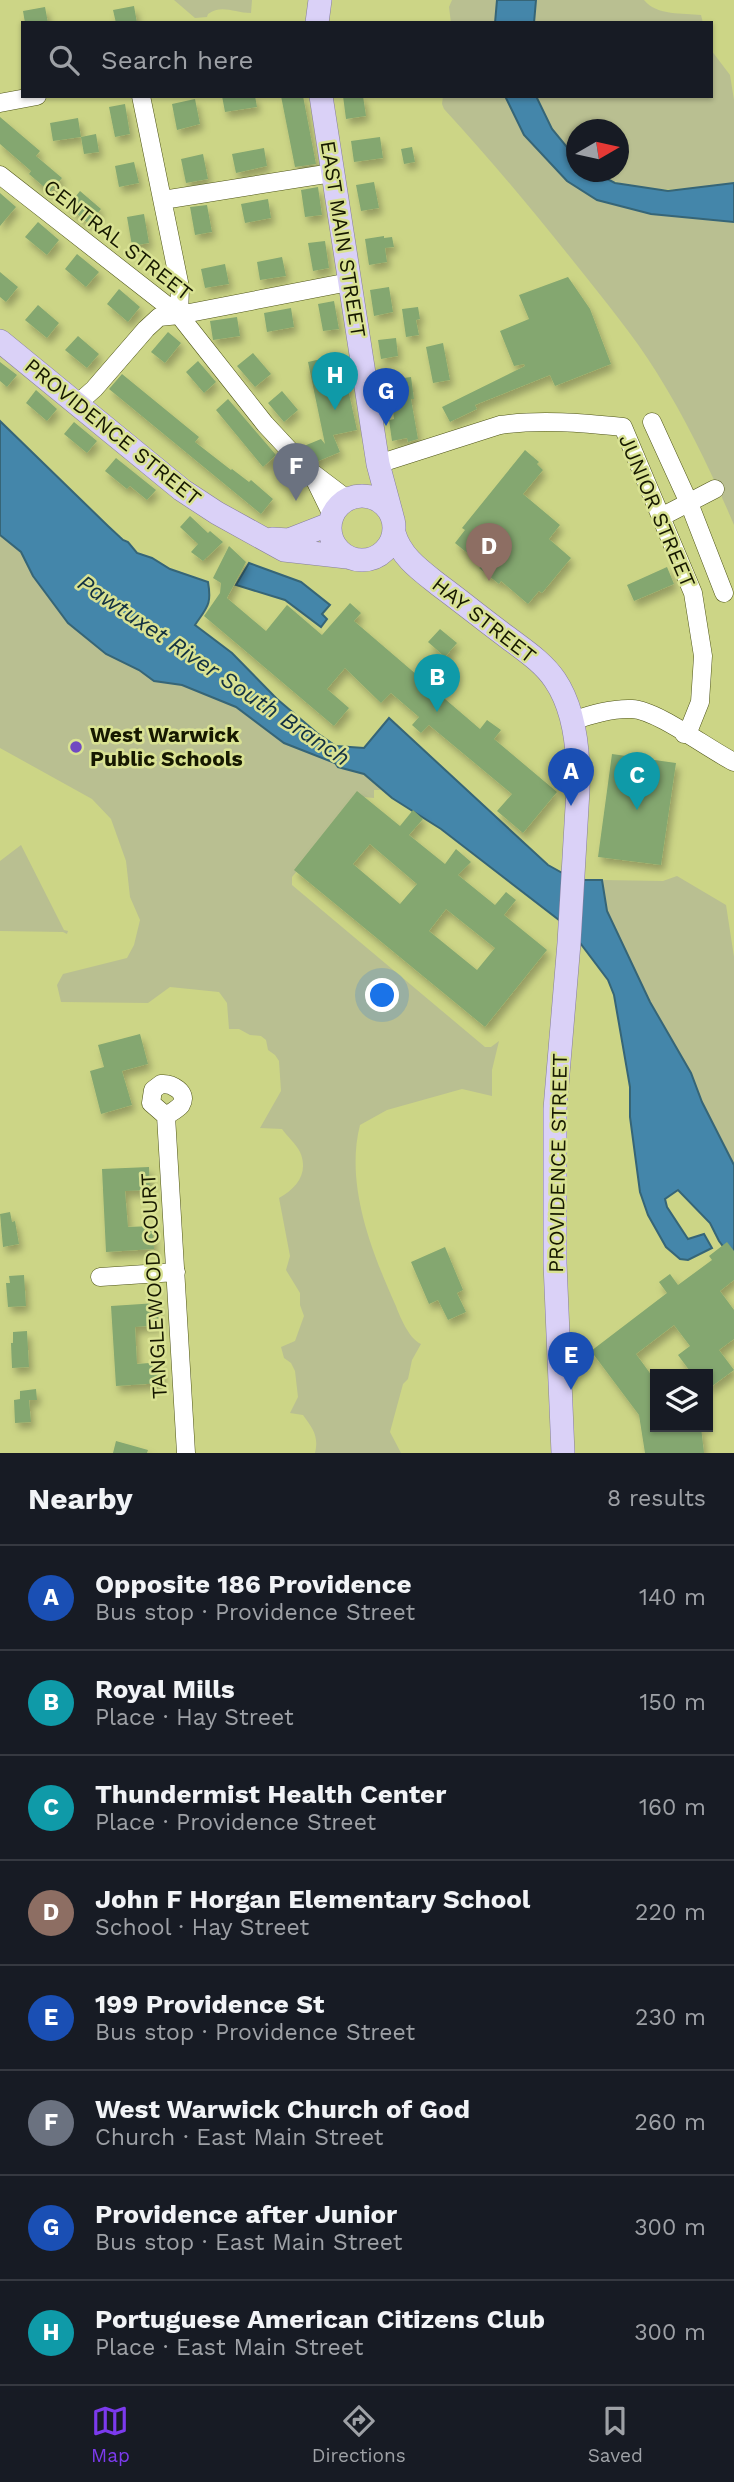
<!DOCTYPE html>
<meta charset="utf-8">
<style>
:root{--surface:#171b24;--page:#20242c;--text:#f1f3f6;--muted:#9ea1a6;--line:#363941;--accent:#7c3aed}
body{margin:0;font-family:"Work Sans",sans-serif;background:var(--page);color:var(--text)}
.controls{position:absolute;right:21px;bottom:21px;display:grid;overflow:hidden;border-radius:0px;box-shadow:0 2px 5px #0004}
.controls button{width:63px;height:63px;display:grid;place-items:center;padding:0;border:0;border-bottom:2px solid var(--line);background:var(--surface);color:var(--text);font:35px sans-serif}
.compass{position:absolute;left:566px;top:119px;width:63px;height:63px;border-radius:50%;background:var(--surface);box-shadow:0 2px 5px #0004;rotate:81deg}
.you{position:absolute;left:383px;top:996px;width:24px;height:24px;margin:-18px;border:5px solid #fff;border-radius:50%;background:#1a73e8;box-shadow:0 0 0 10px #1a73e833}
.badge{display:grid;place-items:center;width:46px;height:46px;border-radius:50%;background:var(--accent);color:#fff;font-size:23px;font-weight:700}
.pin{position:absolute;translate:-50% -58px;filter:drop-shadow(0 2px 4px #0008)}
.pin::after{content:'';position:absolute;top:37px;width:24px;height:21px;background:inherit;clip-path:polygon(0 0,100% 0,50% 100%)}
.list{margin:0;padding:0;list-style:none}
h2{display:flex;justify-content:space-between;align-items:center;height:91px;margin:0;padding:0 28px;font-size:30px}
h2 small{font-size:23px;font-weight:400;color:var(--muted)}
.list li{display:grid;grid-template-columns:46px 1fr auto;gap:21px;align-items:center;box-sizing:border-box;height:105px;padding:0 28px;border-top:2px solid var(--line)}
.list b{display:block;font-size:26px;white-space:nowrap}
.list p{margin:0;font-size:23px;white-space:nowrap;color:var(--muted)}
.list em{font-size:23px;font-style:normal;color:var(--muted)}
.icon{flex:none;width:38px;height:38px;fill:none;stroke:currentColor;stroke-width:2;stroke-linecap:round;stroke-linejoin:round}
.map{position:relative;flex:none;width:734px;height:1453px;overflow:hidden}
.search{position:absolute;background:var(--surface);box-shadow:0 2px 5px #0004;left:21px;right:21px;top:21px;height:77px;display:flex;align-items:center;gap:18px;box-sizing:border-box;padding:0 24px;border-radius:0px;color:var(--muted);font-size:26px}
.sheet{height:931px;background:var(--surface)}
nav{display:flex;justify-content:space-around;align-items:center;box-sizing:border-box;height:98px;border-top:2px solid var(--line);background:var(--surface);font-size:19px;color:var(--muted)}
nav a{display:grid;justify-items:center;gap:4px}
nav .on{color:var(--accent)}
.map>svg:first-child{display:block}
</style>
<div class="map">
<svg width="734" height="1453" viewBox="0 0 734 1453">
<defs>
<filter id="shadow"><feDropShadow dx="3.5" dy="6" stdDeviation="3.5" flood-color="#0004"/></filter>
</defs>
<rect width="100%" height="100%" fill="#ccd586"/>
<!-- green -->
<path fill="#b9bf91" d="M174,0h78l-1,13c-17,0 -29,-9 -43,1l-1,3 -12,1z
M452,0h45l-2,23h-44l-2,-16z
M536,0h108c13,16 39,13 57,15l2,8h-169z
M711,50l19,25 4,25v83c-50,6 -94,14 -140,-11h24v-42h-42v28l-24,-29 -15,-29 -1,-4h175z
M443,96h62l19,39 43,46 30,19 54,14 83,8v303c-22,-52 -47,-104 -77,-152 -23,-37 -52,-72 -79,-106 -43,-54 -87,-107 -134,-158l-2,-5z
M0,535l21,17 12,24 73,78 33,16 15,11 28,4 54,22 48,36 51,20 3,4 26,7 21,16h-11v8l-10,-1 -17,13 -55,67v8l193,162h6l8,-6 -7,29v26l-30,-7 -75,21 -27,15c-15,59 11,125 35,179 5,12 13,34 26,40l-9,16 -4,19 -5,5 -13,48 11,21h-86c4,-17 -2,-24 -12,-38l-13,-2 8,-16 -3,-26 -4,-8 -7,-5 -3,-11 14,-6 9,-25 -4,-11v-12l-14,-23 4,-14 -11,-58c18,-10 30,-25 21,-46 -4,-8 -13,-16 -18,-23l-22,-1 21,-37 -2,-30 -4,-6 -7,-5 -2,-10 -5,-4 -11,-1 -11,-6h-10l-2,-26 -8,-11 -49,-5 -22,16 -87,-1 -4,-17 6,-11 64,-16 7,-13 6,-25 -10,-23 -4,-36 -15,-42 -19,-20 -92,-51z
M21,845l43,85 4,1 -1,3 -4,-2 -63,-1v-70z
M677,876l49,29 8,52v208l-32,-63 -11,-29 -41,-71 -43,-91 -5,-31 61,1z"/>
<!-- water -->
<path fill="#4486aa" stroke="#366577" stroke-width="2" d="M497,0h39l-2,23h-39z
M505,96h31l16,33 24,29v14h18l21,11 53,8 66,-8v39l-83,-8 -54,-14 -30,-19 -43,-46z
M0,421l108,105 15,14 5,2 9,11 15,5 18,11 38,13c4,23 -1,25 -13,43l37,28 45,46 40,34 19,13 28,2 25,-30 159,147 27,15h27l5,31 43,91 41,71 11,29 32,63v96l-15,-20 -9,-18 -32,-33 -13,9 2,8 21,32 16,-5 8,14 -24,12 -8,-1 -14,-12 -18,-32 -8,-23 -10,-75v-30l-16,-92 -6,-15 -40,-53 -127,-98 -49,-31 -28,-24 -26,-7 -3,-4 -51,-20 -48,-36 -54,-22 -28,-4 -15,-11 -33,-16 -38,-31 -35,-47 -12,-24 -21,-17z
M249,563l52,19 29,23 -8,9 5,5 -6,8 -36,-27 -49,-15z"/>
<!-- building -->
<path fill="#84a76f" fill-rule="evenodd" filter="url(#shadow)" d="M134,6l3,17h-21l-3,-13z
M45,7l3,16h-23l-2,-12z
M222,96h33l2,11 -32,5z
M281,96h22l13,68 -21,3z
M343,96h20l3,20 -20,3z
M195,99l5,25 -23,6 -5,-26z
M125,104l5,30 -15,3 -6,-30z
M0,117l40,34 -4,5 26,22 -12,14 -21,-18 2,-3 -31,-27z
M78,118l3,19 -28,4 -3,-18z
M96,134l3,18 -15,2 -3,-17z
M380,137l3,21 -29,4 -3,-21z
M412,147l3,15 -11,2 -3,-15z
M264,148l3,18 -31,7 -4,-19z
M203,154l5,25 -22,4 -5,-24z
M134,162l5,21 -20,4 -4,-21z
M374,182l5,26 -18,3 -5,-26z
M318,187l4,28 -17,2 -4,-27z
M80,191l21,18 -12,15 -21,-18z
M0,193l16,14 -16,19z
M268,199l3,19 -26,5 -4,-19z
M207,205l5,27 -17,3 -5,-28z
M144,214l5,29 -17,3 -5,-29z
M38,222l21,18 -12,15 -22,-18z
M384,236v2l8,-1 2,10 -9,1 2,14 -18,3 -4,-26z
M325,241l4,27 -16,3 -5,-28z
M77,254l22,18 -13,15 -21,-18z
M282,257l4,19 -26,4 -3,-18z
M225,264l4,20 -24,4 -4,-19z
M0,272l18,15 -12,15 -6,-5z
M568,277l22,32 21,55 -56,22 -5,-11 -75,30 2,4 -27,13 -8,-15 83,-41 -1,-2 -10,2 -14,-35 29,-12 -10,-24z
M389,287l4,25 -19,4 -4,-26z
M119,289l21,18 -12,15 -21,-18z
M334,301l5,28 -16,2 -5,-27z
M38,305l21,18 -12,15 -22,-18z
M418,307l2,12 -4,1 3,15 -13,2 -4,-28z
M291,308l3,19 -27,5 -3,-19z
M237,317l3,19 -27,4 -3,-19z
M168,332l13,11 -16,20 -14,-11z
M78,336l21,18 -12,14 -22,-18z
M396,338l2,18 -17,3 -3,-19z
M443,343l7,37 -17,3 -7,-36z
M253,353l18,21 -16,13 -18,-21z
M343,354l5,21h-3l12,55 -24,5 7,17 -24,10 -9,-10 -3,-6 17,-7 4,5 -17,-82z
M198,361l18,21 -12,11 -18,-21z
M0,362l17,13 -10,12 -7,-6z
M122,374l77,63 -4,5 36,28 1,-1 17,13 2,-2 22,19 -12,15 -152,-125z
M411,377l3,22h-3l7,40 -10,3 -1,-4 -15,3 -3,-21 5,-1 -5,-39z
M36,390l21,19 -10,12 -21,-18z
M282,391l16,19 -14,12 -16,-19z
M228,399l48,56 -13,12 -47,-57z
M74,422l23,19 -10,12 -23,-19z
M525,450l14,12 -2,2 6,6 -20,24 37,31 -11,14 22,19 -29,35 -3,-2 -11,13 -27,-23 -2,3 -20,-16 3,-3 -27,-22 10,-13 -3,-2z
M116,458l40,32 -9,10 -17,-14 -3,3 -22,-18z
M190,516l18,17 2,-2 13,11 -20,19 -12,-9 7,-8 -18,-17z
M229,546l17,16 -19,36 39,33 21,-26 35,30 28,-32 11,10 -7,8 126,108 7,-9 14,10 -7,9 63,53 -34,41 -26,-22 15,-17 -83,-69 -8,8 -9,-8 7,-8 -28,-24 -10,10 -36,-35 -18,21 22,19 -15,18 -130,-110 16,-23 1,-10 -8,-5z
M667,567l7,17 -40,17 -7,-16z
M440,629l17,14 -12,14 -17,-15z
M612,754l64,9 -15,102 -63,-8z
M357,791l43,35 13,-16 10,9 -14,16 36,29 11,-15 15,13 -13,13 37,30 11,-13 10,8 -12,15 43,35 -62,77 -191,-157zM370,844l47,40 -17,20 -47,-40zM446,909l49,39 -18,22 -48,-39z
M140,1034l8,30 -26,7 10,34 -31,9 -11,-43 14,-4 -6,-22z
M149,1167l1,23 -25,1 3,36 24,-1 2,23 -48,3 -4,-83z
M10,1212l2,10 3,-1 4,23 -16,3 -3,-33z
M727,1242l7,9v29l-14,11 14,19v29l-15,11 15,20 -26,19v-15h-16l-14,-19 12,-9 -16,-21 -38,29 19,26v47h46l3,26h-59l-6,-38 -48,-64 76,-58 -8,-11 11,-8 8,11 34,-25 -3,-4z
M445,1247l18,43 -6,3 9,19 -18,8 -10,-20 -9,4 -18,-42z
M24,1275l2,31 -18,1 -2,-24h4l-1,-7z
M157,1303l2,22 -24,2 2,37 24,-2 1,21 -46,3 -5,-80z
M27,1331l2,36 -17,1 -1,-25h2v-11z
M36,1389l1,11h-8l2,22 -16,1 -1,-23 6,-1v-8z
M116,1441l32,9 -1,3h-34z"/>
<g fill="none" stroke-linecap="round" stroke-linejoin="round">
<!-- minor casing -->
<g stroke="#4e5417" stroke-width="19">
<path id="minor" d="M141,96l39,191 -1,28
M0,103l37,-7
M0,175l179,140 86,109 41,44 41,31
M163,200l169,-27
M77,404l17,-15 52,-60 13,-12 20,-2 170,-33
M652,422l37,81 35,90
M378,464l122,-39c40,-6 83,-2 123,2l70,166 10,63 -3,46 -10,25 -6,7
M315,480l17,35
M661,517l54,-28
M572,721c18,-6 40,-13 60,-12 25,1 76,40 102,53
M161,1084c10,-1 28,8 20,21 -3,4 -11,8 -15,11l-15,-13 2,-13z
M166,1116l20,337
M100,1277l76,-5"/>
</g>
<!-- major casing -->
<g stroke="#857d9d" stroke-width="24">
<path id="major" d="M317,23l3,-23
M321,96l57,368 14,52
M0,341l182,149 35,23 67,37 63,7
M330 528a32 32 0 1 1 64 0a32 32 0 1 1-64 0Z
M394,533c7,24 26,37 45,52 23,17 45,35 68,52 17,13 36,25 48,43 21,31 24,74 23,110l-9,153 -14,166v154l8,190
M272,539l17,1 41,-16"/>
</g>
<!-- minor -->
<use href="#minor" stroke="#fff" stroke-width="18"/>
<!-- major -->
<use href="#major" stroke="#dad1f7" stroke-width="23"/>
</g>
<!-- markers -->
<circle fill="#7149c2" stroke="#d9e293" stroke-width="2.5" cx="76" cy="747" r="7"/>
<g text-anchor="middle" stroke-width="5" stroke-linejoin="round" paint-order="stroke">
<!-- street labels -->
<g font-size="21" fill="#161800" stroke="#d9e293">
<text transform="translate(343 239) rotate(81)" y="7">EAST MAIN STREET</text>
<text transform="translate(118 240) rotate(38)" y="7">CENTRAL STREET</text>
<text transform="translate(113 432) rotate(39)" y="7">PROVIDENCE STREET</text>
<text transform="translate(657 511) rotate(67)" y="7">JUNIOR STREET</text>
<text transform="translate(484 620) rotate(38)" y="7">HAY STREET</text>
<text transform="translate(558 1163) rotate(-89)" y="7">PROVIDENCE STREET</text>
<text transform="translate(154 1286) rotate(-93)" y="7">TANGLEWOOD COURT</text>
</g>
<!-- poi labels -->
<g font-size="21" font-weight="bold" fill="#161800" stroke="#d9e293" text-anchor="start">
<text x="90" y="742">West Warwick<tspan x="90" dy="24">Public Schools</tspan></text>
</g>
<!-- water labels -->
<g font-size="23" font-style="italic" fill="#133142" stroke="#d9e293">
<text transform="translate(214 670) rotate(34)" y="8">Pawtuxet River South Branch</text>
</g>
</g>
</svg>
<div class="controls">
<button><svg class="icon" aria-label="layers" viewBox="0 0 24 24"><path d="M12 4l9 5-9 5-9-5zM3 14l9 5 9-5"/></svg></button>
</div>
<svg class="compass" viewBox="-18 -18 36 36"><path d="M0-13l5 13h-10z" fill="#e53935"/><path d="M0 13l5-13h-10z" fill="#9ea1a6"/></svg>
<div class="you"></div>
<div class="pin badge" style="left:571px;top:806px;background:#1a4fb4">A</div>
<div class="pin badge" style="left:437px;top:712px;background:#0f9aa8">B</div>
<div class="pin badge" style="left:637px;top:810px;background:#0f9aa8">C</div>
<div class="pin badge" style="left:489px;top:581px;background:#8d6e63">D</div>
<div class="pin badge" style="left:571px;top:1390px;background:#1a4fb4">E</div>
<div class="pin badge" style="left:296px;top:501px;background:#6b7280">F</div>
<div class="pin badge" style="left:386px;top:426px;background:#1a4fb4">G</div>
<div class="pin badge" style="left:335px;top:410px;background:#0f9aa8">H</div>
<div class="search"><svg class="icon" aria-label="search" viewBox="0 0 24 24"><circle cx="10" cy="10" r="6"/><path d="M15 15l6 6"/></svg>Search here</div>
</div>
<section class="sheet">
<h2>Nearby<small>8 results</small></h2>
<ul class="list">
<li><span class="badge" style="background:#1a4fb4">A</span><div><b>Opposite 186 Providence</b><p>Bus stop · Providence Street</p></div><em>140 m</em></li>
<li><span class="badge" style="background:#0f9aa8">B</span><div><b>Royal Mills</b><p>Place · Hay Street</p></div><em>150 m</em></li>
<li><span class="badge" style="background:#0f9aa8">C</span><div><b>Thundermist Health Center</b><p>Place · Providence Street</p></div><em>160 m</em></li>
<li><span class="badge" style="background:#8d6e63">D</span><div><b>John F Horgan Elementary School</b><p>School · Hay Street</p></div><em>220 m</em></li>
<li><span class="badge" style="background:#1a4fb4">E</span><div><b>199 Providence St</b><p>Bus stop · Providence Street</p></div><em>230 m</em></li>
<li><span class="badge" style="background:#6b7280">F</span><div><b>West Warwick Church of God</b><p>Church · East Main Street</p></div><em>260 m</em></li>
<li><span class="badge" style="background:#1a4fb4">G</span><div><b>Providence after Junior</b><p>Bus stop · East Main Street</p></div><em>300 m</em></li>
<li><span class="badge" style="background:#0f9aa8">H</span><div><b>Portuguese American Citizens Club</b><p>Place · East Main Street</p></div><em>300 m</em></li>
</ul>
</section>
<nav>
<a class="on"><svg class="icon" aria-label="map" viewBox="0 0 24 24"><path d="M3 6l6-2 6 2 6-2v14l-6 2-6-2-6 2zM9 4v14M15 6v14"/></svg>Map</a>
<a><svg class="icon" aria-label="directions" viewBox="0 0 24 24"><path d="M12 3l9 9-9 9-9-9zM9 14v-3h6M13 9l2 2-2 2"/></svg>Directions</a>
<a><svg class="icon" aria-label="saved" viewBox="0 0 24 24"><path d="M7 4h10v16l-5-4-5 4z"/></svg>Saved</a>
</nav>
